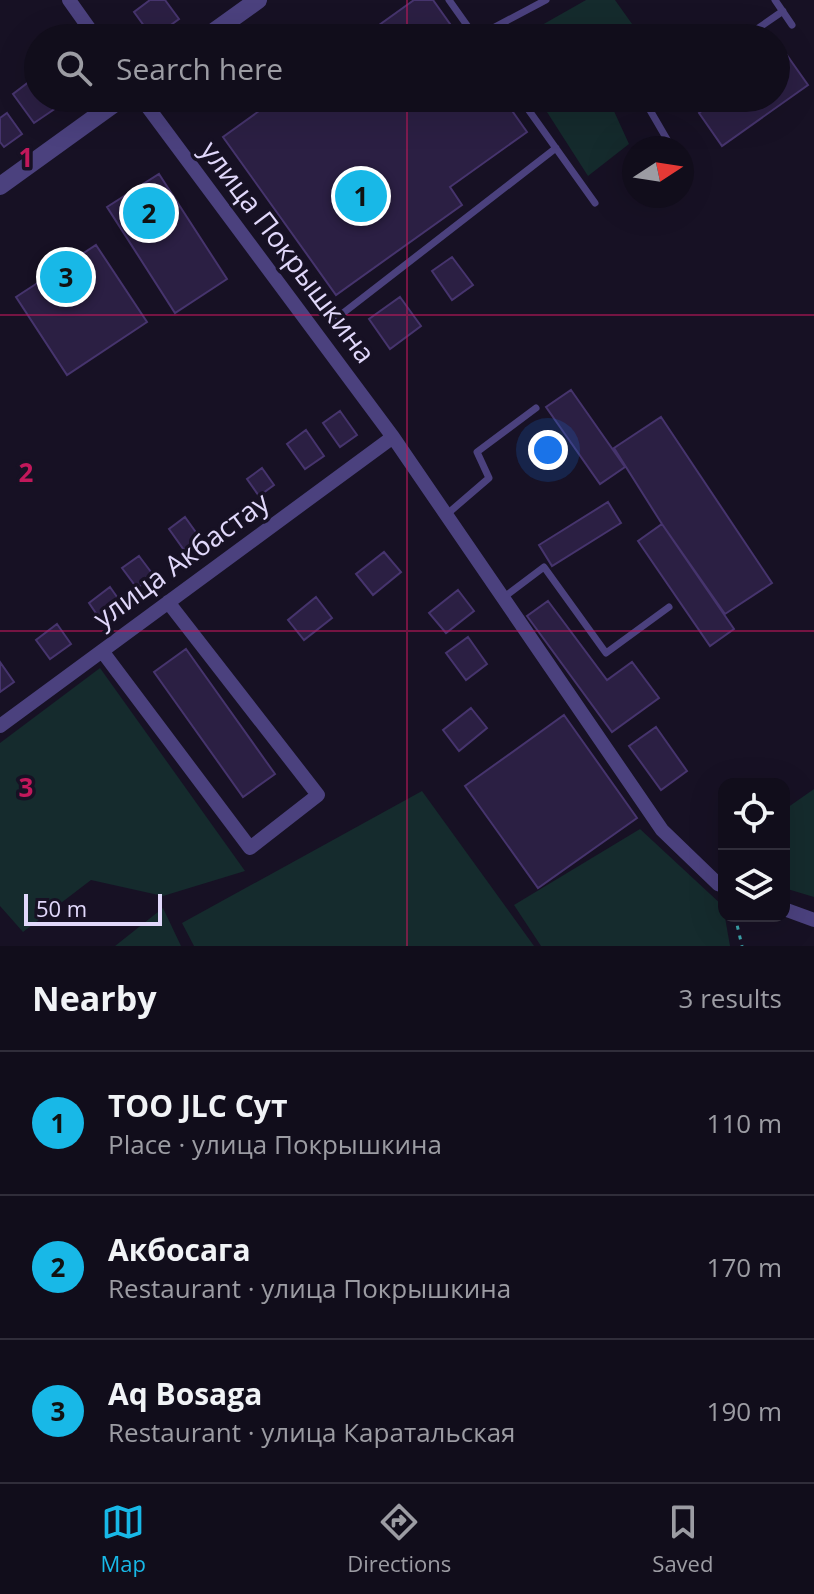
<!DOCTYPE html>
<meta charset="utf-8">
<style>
:root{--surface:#110d1b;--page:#1e1b28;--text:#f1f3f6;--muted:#9c9ca3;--line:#302d3a;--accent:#18b8e7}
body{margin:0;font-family:"Open Sans",sans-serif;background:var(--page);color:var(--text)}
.controls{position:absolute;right:24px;bottom:24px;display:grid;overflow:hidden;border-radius:16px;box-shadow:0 8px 32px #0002}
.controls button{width:72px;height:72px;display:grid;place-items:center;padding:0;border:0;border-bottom:2px solid var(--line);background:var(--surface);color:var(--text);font:40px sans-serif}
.compass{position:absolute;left:622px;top:136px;width:72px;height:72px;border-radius:50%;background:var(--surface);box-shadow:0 8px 32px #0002;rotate:78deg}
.scale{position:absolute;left:24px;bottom:20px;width:138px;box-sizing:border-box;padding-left:8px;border:4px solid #e1d8fb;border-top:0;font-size:22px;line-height:28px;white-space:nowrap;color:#e1d8fb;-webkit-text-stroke:6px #171124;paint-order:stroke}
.you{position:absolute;left:548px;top:450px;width:28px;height:28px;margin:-20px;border:6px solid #fff;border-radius:50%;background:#1a73e8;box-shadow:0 0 0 12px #1a73e833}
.badge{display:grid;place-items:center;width:52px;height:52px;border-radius:50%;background:var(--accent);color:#111;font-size:26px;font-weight:700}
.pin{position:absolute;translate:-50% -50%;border:4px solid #fff;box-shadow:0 2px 8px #0006}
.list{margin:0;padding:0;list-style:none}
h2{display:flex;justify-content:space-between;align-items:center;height:104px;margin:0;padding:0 32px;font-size:34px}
h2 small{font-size:26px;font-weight:400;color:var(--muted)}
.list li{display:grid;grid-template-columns:52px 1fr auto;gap:24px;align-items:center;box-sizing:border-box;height:144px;padding:0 32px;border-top:2px solid var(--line)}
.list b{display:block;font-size:30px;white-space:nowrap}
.list p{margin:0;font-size:26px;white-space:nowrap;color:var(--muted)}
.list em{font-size:26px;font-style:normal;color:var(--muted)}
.icon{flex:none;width:44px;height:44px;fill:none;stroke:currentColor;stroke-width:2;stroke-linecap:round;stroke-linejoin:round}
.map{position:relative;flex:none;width:814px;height:946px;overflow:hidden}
.search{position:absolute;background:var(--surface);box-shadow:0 8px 32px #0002;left:24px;right:24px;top:24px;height:88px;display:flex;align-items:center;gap:20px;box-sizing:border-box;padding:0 28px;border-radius:44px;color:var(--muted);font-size:30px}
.sheet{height:536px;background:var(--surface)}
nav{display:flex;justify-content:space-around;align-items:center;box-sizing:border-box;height:112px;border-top:2px solid var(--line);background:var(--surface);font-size:22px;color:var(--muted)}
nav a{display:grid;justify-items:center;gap:4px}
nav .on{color:var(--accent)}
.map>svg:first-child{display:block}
</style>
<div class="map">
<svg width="814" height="946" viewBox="0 0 814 946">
<rect width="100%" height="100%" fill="#171124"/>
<!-- green -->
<path fill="#152b2d" d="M586,0h29l27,38h-123z
M538,98h70l21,46 -41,32z
M100,668l145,203 -82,25 -72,-16 -68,52 -23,-26v-163z
M814,789v108l-30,-9v-78z
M422,791l112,155h-340l-12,-23z
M640,829l83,77 7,40h-189l-27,-41z
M163,908l18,38h-66z"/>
<!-- building -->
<path fill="#2b1f43" stroke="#46346d" stroke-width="2" d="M150,0h15l14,19 -26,19 -19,-26z
M414,0h19l27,38h-99z
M784,51l24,34 -86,61 -23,-33 20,-15h57v-41z
M34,78l4,5v15h11l7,10 -22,15 -21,-29z
M277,98h226l24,34 -77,55 12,18 -126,90 -113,-158z
M7,113l15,21 -18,13 -4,-5v-24z
M159,174l68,105 -52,34 -68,-106z
M96,245l51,77 -80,53 -51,-78z
M452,257l21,28 -21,15 -20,-29z
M400,297l21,29 -31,23 -21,-30z
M571,390l54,77 -25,17 -54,-77z
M340,411l17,24 -17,12 -17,-24z
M661,417l111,166 -47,31 -63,-90 -48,-76z
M306,430l18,26 -19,13 -18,-25z
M262,468l12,17 -15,11 -12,-17z
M608,502l13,21 -69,43 -13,-21z
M185,517l15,21 -16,12 -15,-21z
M662,524l72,105 -24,17 -72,-105z
M384,552l17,20 -28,23 -17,-21z
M139,556l15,20 -17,12 -15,-20z
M110,587l14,20 -22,15 -13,-19z
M458,590l16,21 -28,22 -17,-20z
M316,597l16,21 -28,22 -16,-20z
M548,601l59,79 25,-18 27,36 -47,34 -85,-116z
M57,624l14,20 -21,15 -14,-19z
M468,637l19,27 -21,16 -20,-27z
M186,649l89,125 -32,23 -89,-125z
M0,662l14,20 -14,10z
M471,708l16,20 -28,23 -16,-21z
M564,715l73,103 -99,70 -73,-102z
M656,727l31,44 -26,19 -32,-44z"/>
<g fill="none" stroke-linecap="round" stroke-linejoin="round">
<!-- path -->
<path stroke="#3ca4ab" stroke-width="3" stroke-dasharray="4 6" stroke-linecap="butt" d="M735,916l7,30"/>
<!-- service -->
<path stroke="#4b417e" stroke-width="7" d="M449,0l27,38
M775,0l17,25
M476,37l70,-37
M744,38l39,-27
M520,98l75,105
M657,98l-10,7 25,43
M682,164l7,11
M338,317l218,-169
M446,515l43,-37 -12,-26 59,-44
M503,598l41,-31 62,86 63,-46"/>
<!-- minor -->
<path stroke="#4b417e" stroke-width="14" d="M69,0l27,38
M141,98l252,339 269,393 56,54 6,2
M102,651l148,197 68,-53 -150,-193
M0,726l393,-289
M784,909l30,11"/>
<!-- tertiary -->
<path stroke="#4b417e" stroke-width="18" d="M205,38l53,-38
M0,186l122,-88"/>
</g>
<!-- grid -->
<path fill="none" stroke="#c2185b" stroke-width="2" stroke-opacity="0.55" d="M407,0v38M407,98v848M0,315h814M0,631h814"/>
<g text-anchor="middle" stroke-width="7" stroke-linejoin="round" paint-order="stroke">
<!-- street labels -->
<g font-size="28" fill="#e1d8fb" stroke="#171124">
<text transform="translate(288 252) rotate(53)" y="10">улица Покрышкина</text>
<text transform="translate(181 560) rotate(-36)" y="10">улица Акбастау</text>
</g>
</g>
<g font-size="26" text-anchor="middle" font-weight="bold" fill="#c2185b" stroke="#171124" stroke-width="7" stroke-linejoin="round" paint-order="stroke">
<text x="26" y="167">1</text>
<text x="26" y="482">2</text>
<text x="26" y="797">3</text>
</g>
</svg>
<div class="controls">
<button><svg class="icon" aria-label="locate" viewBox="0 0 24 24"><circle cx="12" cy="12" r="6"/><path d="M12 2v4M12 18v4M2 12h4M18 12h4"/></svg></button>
<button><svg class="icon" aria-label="layers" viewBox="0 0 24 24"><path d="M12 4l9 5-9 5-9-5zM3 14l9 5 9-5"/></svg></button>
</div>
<svg class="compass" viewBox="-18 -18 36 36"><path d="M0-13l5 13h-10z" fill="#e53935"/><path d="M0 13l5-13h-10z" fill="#9c9ca3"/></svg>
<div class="scale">50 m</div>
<div class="you"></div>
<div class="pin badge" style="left:361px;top:196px">1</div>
<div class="pin badge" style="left:149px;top:213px">2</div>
<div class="pin badge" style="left:66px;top:277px">3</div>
<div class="search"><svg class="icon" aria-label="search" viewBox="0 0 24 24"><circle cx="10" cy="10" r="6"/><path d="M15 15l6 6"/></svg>Search here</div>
</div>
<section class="sheet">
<h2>Nearby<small>3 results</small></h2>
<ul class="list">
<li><span class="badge">1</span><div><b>ТОО JLC Сут</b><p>Place · улица Покрышкина</p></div><em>110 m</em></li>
<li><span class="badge">2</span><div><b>Акбосага</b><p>Restaurant · улица Покрышкина</p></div><em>170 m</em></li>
<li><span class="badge">3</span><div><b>Aq Bosaga</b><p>Restaurant · улица Каратальская</p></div><em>190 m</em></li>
</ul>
</section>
<nav>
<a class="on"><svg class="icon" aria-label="map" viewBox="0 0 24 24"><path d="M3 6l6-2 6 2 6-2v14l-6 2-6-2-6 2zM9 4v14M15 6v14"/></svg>Map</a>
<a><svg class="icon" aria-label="directions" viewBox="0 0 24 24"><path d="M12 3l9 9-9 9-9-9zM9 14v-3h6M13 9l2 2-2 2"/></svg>Directions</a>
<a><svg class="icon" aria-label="saved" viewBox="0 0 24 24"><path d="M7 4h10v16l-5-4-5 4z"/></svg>Saved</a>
</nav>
